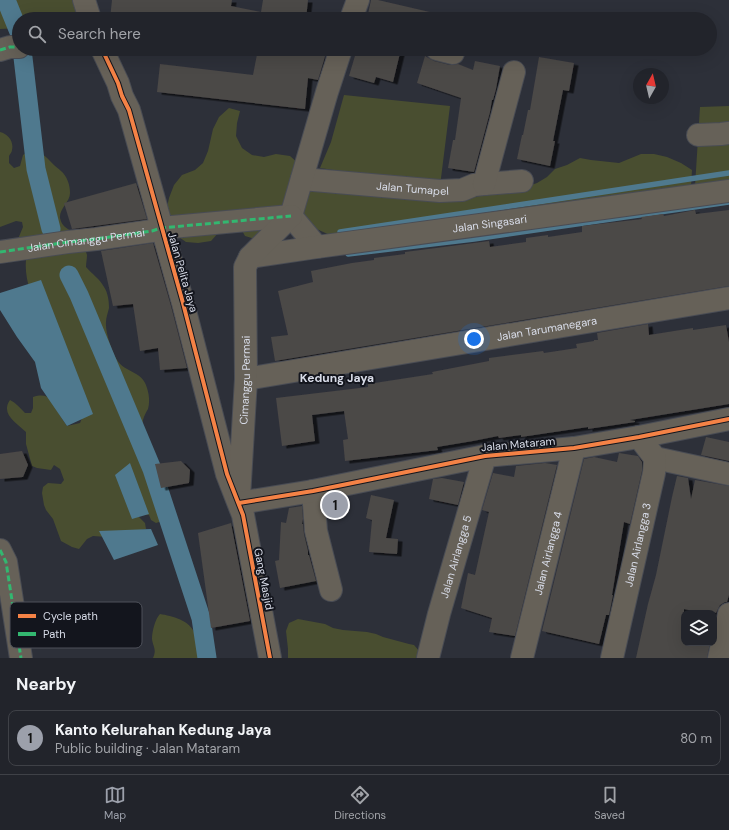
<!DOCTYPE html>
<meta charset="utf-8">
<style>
:root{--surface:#22242b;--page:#2e3037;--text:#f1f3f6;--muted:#a2a4a9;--line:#3f4147;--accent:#9ca0ab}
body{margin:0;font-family:"DM Sans",sans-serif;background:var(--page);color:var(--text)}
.controls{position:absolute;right:12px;bottom:12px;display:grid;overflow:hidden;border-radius:8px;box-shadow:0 4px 16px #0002}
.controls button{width:36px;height:36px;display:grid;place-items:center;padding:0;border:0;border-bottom:1px solid var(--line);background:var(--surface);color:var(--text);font:20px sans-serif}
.compass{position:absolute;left:633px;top:68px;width:36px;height:36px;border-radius:50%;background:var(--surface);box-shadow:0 4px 16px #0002;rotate:8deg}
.you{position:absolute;left:474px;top:339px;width:14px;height:14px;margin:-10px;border:3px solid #fff;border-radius:50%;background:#1a73e8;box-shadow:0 0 0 6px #1a73e833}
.badge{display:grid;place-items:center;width:26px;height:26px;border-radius:50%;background:var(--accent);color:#111;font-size:13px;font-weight:700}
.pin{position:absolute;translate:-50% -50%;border:2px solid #fff;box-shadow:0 1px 4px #0006}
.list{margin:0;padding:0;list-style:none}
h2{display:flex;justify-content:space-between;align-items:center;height:52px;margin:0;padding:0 16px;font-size:17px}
h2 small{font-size:13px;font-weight:400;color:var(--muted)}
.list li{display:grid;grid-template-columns:26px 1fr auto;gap:12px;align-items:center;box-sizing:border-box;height:56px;margin:0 8px 8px;padding:0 8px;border:1px solid var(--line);border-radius:8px}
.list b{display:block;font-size:15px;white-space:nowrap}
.list p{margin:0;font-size:13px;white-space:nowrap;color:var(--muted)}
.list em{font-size:13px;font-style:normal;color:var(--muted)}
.icon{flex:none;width:22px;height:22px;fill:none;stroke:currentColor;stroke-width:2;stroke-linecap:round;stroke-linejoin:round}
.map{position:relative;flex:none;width:729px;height:658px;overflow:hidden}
.search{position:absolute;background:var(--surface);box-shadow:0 4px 16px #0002;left:12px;right:12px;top:12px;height:44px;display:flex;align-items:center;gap:10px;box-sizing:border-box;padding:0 14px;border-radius:22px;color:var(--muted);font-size:15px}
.sheet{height:116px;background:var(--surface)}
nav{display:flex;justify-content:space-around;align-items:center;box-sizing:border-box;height:56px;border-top:1px solid var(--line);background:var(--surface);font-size:11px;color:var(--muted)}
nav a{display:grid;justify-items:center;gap:2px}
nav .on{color:var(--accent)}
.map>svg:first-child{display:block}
</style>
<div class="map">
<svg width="729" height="658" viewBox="0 0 729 658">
<defs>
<filter id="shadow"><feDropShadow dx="4.5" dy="2.5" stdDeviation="0" flood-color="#0009"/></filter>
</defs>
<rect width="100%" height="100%" fill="#2d3039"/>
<!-- green -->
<path fill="#494e30" d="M0,0h85l4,19h-70v9l-19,1z
M344,95l106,11 -10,80 -120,-18 11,-26z
M729,106v74l-34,6 5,-79z
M229,108l11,3 -3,12 -1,13 6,12 10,7 12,2 12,-3 14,2 10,9 115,34 29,3 13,-1 27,-6 39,-7 14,-5 10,-6 8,-8 12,-4 13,-7 11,2 28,3 22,-9h13l13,3 14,6 11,7 -1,17 -359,49 -22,-10 -11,-3 -27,21 -27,-8 -6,-11 -19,6 -9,10 -13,2 -12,-1 -10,-7 -10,-23 3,-14 5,-13 8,-10 13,-5 8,-7 5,-12 5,-22 6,-12z
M0,132c8,2 14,9 12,18 0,2 -2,4 -3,6 0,2 0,5 0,7l5,5 6,-2 3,-11c3,-2 7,-4 11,-4 9,1 14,8 20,14 2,2 5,4 7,6 6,5 9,14 9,22 0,9 -11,16 -10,25 2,9 6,9 12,14 4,4 14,17 15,23 0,4 -1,8 -1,12 6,7 14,12 18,20 4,6 5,14 5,21 -1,5 -3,9 -3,14 -1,10 6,30 11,38 8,13 26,11 30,28 2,6 3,14 1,21 -2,3 -4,7 -5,11 -2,8 0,19 3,27 3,9 10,9 12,16 2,6 -2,15 -2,21 1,5 3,8 5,11 5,9 6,17 1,26l-6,2 -5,-3 -2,-5 -14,-2 10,10 1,6 -39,8 -14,-1 -6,3 -8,10 -7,-2 -11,-6 -8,-22 -7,-9 -2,-5 -2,-12 1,-6 5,-4 13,1 3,-4 -4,-11 -6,-4 -3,5 -14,-2 -5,-2 -6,-22v-12c-9,-9 -26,-18 -16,-32 6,3 10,8 15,13h6l2,-5v-11c16,-5 18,3 25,15 3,5 6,10 9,14l13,-3 2,-5 -52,-127c-3,-11 -5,-20 -4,-31l-3,-4 -5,-17 5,-12 -1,-5 -6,-1 -16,6z
M160,614c12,2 30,6 35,20 1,2 1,4 2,6 2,6 5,11 6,18h-50c4,-9 0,-11 -1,-19 0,-7 3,-20 8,-25z
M298,619l27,5 8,4 10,2 24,2 9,2 7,3 26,7 5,1 6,7 2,6h-134v-9l-2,-18 3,-8z"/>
<!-- water -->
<path fill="#4f798e" d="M41,280l52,134 -26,12 -26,-38 -6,-26 -18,-25 -17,-27v-17z
M130,463l19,51 -17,5 -17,-44z
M151,529l7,16 -44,15 -15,-29z"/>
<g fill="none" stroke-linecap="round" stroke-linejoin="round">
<!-- stream -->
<path stroke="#4f798e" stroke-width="5.5" d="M340,232l389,-59
M348,254l126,-15 255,-37"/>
<!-- canal -->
<path stroke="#4f798e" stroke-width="19" d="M6,0l13,32
M22,49l14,120 15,60
M69,275l10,20 73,174 49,149 6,40"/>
</g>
<!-- building -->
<path fill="#4b4847" filter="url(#shadow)" d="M112,0h120l-1,6 30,6 -1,6 3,-18h45l-2,19h-196z
M371,0h7l56,13 -1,6h-66z
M258,49h63l-2,6 6,1 -1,4 -6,20 -10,-2 -3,31 -148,-17 3,-28 93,11z
M357,49h44l-8,33 -17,-5 -2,6 -25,-7z
M425,56l9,5 16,4 8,-1 15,6 2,-9 25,5 -4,23 -3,11h-1l-2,12 -16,60 -26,-4 5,-28h2l6,-42 -44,-15z
M539,57l35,6 -5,28 -6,-1 -10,51h2l-5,25 -33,-7 5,-24h1l5,-25h2z
M136,183l11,36 -75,10 -8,-26z
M695,210l1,4 33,-4v76l-454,75 -4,-24 17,-2 -10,-44 35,-9 -2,-11 41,-8 22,-3v-2l31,-4v-2l54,-7 30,-4 1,6 36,-5v-4l22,-3v2l34,-5v-6l60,-7 -1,-2 22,-3 1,2z
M153,243l18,63 16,62 -27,2 -2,-22 -18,3 -7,-47 -20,2 -12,-55z
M648,324l1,11 44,-7v2l33,-5 3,17v62l-99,16 5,1v1l-47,7v-2l-67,10v-2l-22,3 -1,-2 -25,5 -36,6 1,3 -93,11 -2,-21 5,-1 -4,-28 -32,4 3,26 -33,5 -6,-48 92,-11v-3l65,-10 -1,-2 57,-11v-3l54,-7 1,2 33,-5 -1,-4 18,-3v-1h4l-1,-7z
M706,437l23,5v19l-28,-6z
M22,451l6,14 -5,12 -23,2v-25z
M619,453l19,3 4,6v9l-12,53 -6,-2 -12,73h1l-4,20h-3l-7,29 -57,-13 42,-172 10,-2 23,5z
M181,461l9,9 -1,13 -28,5 -6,-24z
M545,463l12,2 -42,171 -26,-4 3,-14 -31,-10 7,-35 7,2 14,-63 -7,-2 11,-37 21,4 2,-11z
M677,476l11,2 3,21 4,-19 34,6v109l-2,7h-2l-5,3 -4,8h-14l-18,-4v34h26l-3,15h-71l12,-54 8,-29 16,-78z
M442,478l22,4 -6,23 -29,-6 4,-20z
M371,495l23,5 -8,38 12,1 -1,15 -28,-2 3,-32 -6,-2z
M302,506l1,13 -1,5h1l1,10 4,17v4h1l7,26 -36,7 -5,-27 4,-1 2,-38 5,1 3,-15z
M231,523l19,98 -39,7 -13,-95z"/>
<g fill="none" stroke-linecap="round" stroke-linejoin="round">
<!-- minor casing -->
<g stroke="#494c54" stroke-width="24">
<g id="minor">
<path d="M84,0l6,19"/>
<path d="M351,19l7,-19"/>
<path d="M102,49l16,34 4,13 7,14 54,193 44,171 16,41 27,143"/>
<path d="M437,49l16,4"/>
<path d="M0,50l10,-3h9"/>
<path d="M698,135l23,-1 8,-1"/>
<path id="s1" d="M302,179l138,12 22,-1 12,-5 10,-1 38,-3"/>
<path d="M484,184l30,-112"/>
<path d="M317,247l-26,-31 36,-124 14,-43"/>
<path id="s2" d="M0,252l68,-10 28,-3 56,-8 9,-3 130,-12"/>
<path id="s3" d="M250,257l67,-10 412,-56"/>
<path id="s4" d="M246,379l483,-81"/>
<path d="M655,458l74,16"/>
<path d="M313,491l3,40 15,59"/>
<path id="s5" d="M239,498l7,-119 -1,-112 5,-10 41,-41"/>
<path d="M239,503l74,-12 172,-35 89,-8 65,-11 90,-18"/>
<path d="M0,550l6,12 15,96"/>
<path id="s6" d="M428,658l11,-44 46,-158"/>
<path id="s7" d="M522,658l52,-210"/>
<path id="s8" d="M612,658l42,-185 1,-15 -16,-21"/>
<path d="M719,658l10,-44"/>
</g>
</g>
<!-- minor -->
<use href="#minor" stroke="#666158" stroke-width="22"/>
<!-- quiet -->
<path stroke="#33b770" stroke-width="3" stroke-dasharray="6 3" stroke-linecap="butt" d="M0,50l10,-3h9
M0,252l68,-10 28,-3 56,-8 9,-3 130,-12
M0,550l6,12 15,96"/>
<!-- cycleway casing -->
<g stroke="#13151d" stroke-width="6">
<path id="cycleway" d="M102,49l16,34 4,13 7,14 54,193 44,171 16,41 27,143
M239,503l74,-12 172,-35 89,-8 65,-11 90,-18"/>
</g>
<!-- cycleway -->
<use href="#cycleway" stroke="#f48246" stroke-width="4"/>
</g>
<g text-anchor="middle" stroke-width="4" stroke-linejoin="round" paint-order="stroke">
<!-- street labels -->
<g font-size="11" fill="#d8dce8" stroke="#13151d">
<text dy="4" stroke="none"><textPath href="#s1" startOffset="111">Jalan Tumapel</textPath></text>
<text dy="4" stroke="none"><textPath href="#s3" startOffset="242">Jalan Singasari</textPath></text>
<text dy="4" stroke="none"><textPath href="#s2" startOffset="87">Jalan Cimanggu Permai</textPath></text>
<text transform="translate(183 272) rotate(74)" y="4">Jalan Pelita Jaya</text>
<text dy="4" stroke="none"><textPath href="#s4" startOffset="305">Jalan Tarumanegara</textPath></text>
<text dy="4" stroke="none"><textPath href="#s5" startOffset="118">Cimanggu Permai</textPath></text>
<text transform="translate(518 444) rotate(-5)" y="4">Jalan Mataram</text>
<text dy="4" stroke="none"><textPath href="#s8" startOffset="116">Jalan Airlangga 3</textPath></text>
<text dy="4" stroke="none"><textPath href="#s7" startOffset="108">Jalan Airlangga 4</textPath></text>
<text dy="4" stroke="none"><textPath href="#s6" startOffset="105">Jalan Airlangga 5</textPath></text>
<text transform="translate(264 579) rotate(79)" y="4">Gang Masjid</text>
</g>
<!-- neighbourhood labels -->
<g font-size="12" font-weight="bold" fill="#d8dce8" stroke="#13151d">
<text x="337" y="382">Kedung Jaya</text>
</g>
</g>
<!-- legend -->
<rect x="10" y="602" width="132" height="46" rx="6" fill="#13151d" stroke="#4e515a" stroke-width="1"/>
<rect x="18" y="614" width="18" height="4" fill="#f48246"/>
<rect x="18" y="632" width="18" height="4" fill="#33b770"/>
<g font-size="11" fill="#d8dce8">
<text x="43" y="620">Cycle path</text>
<text x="43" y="638">Path</text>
</g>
</svg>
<div class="controls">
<button><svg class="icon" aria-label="layers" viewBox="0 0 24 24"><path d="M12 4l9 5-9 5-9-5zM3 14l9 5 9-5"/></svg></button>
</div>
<svg class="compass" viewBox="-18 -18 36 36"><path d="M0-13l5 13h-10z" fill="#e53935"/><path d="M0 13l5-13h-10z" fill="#a2a4a9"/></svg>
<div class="you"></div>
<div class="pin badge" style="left:335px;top:505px">1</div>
<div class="search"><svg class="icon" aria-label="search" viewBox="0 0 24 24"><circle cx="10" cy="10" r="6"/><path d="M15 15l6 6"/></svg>Search here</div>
</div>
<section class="sheet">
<h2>Nearby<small></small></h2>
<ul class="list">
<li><span class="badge">1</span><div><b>Kanto Kelurahan Kedung Jaya</b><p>Public building · Jalan Mataram</p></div><em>80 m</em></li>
</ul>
</section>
<nav>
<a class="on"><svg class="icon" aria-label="map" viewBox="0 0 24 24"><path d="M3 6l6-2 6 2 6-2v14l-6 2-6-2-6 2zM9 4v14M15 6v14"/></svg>Map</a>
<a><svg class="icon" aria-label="directions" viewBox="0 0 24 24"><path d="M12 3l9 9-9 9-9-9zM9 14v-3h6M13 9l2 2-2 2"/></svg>Directions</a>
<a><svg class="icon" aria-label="saved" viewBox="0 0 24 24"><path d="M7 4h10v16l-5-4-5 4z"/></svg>Saved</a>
</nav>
